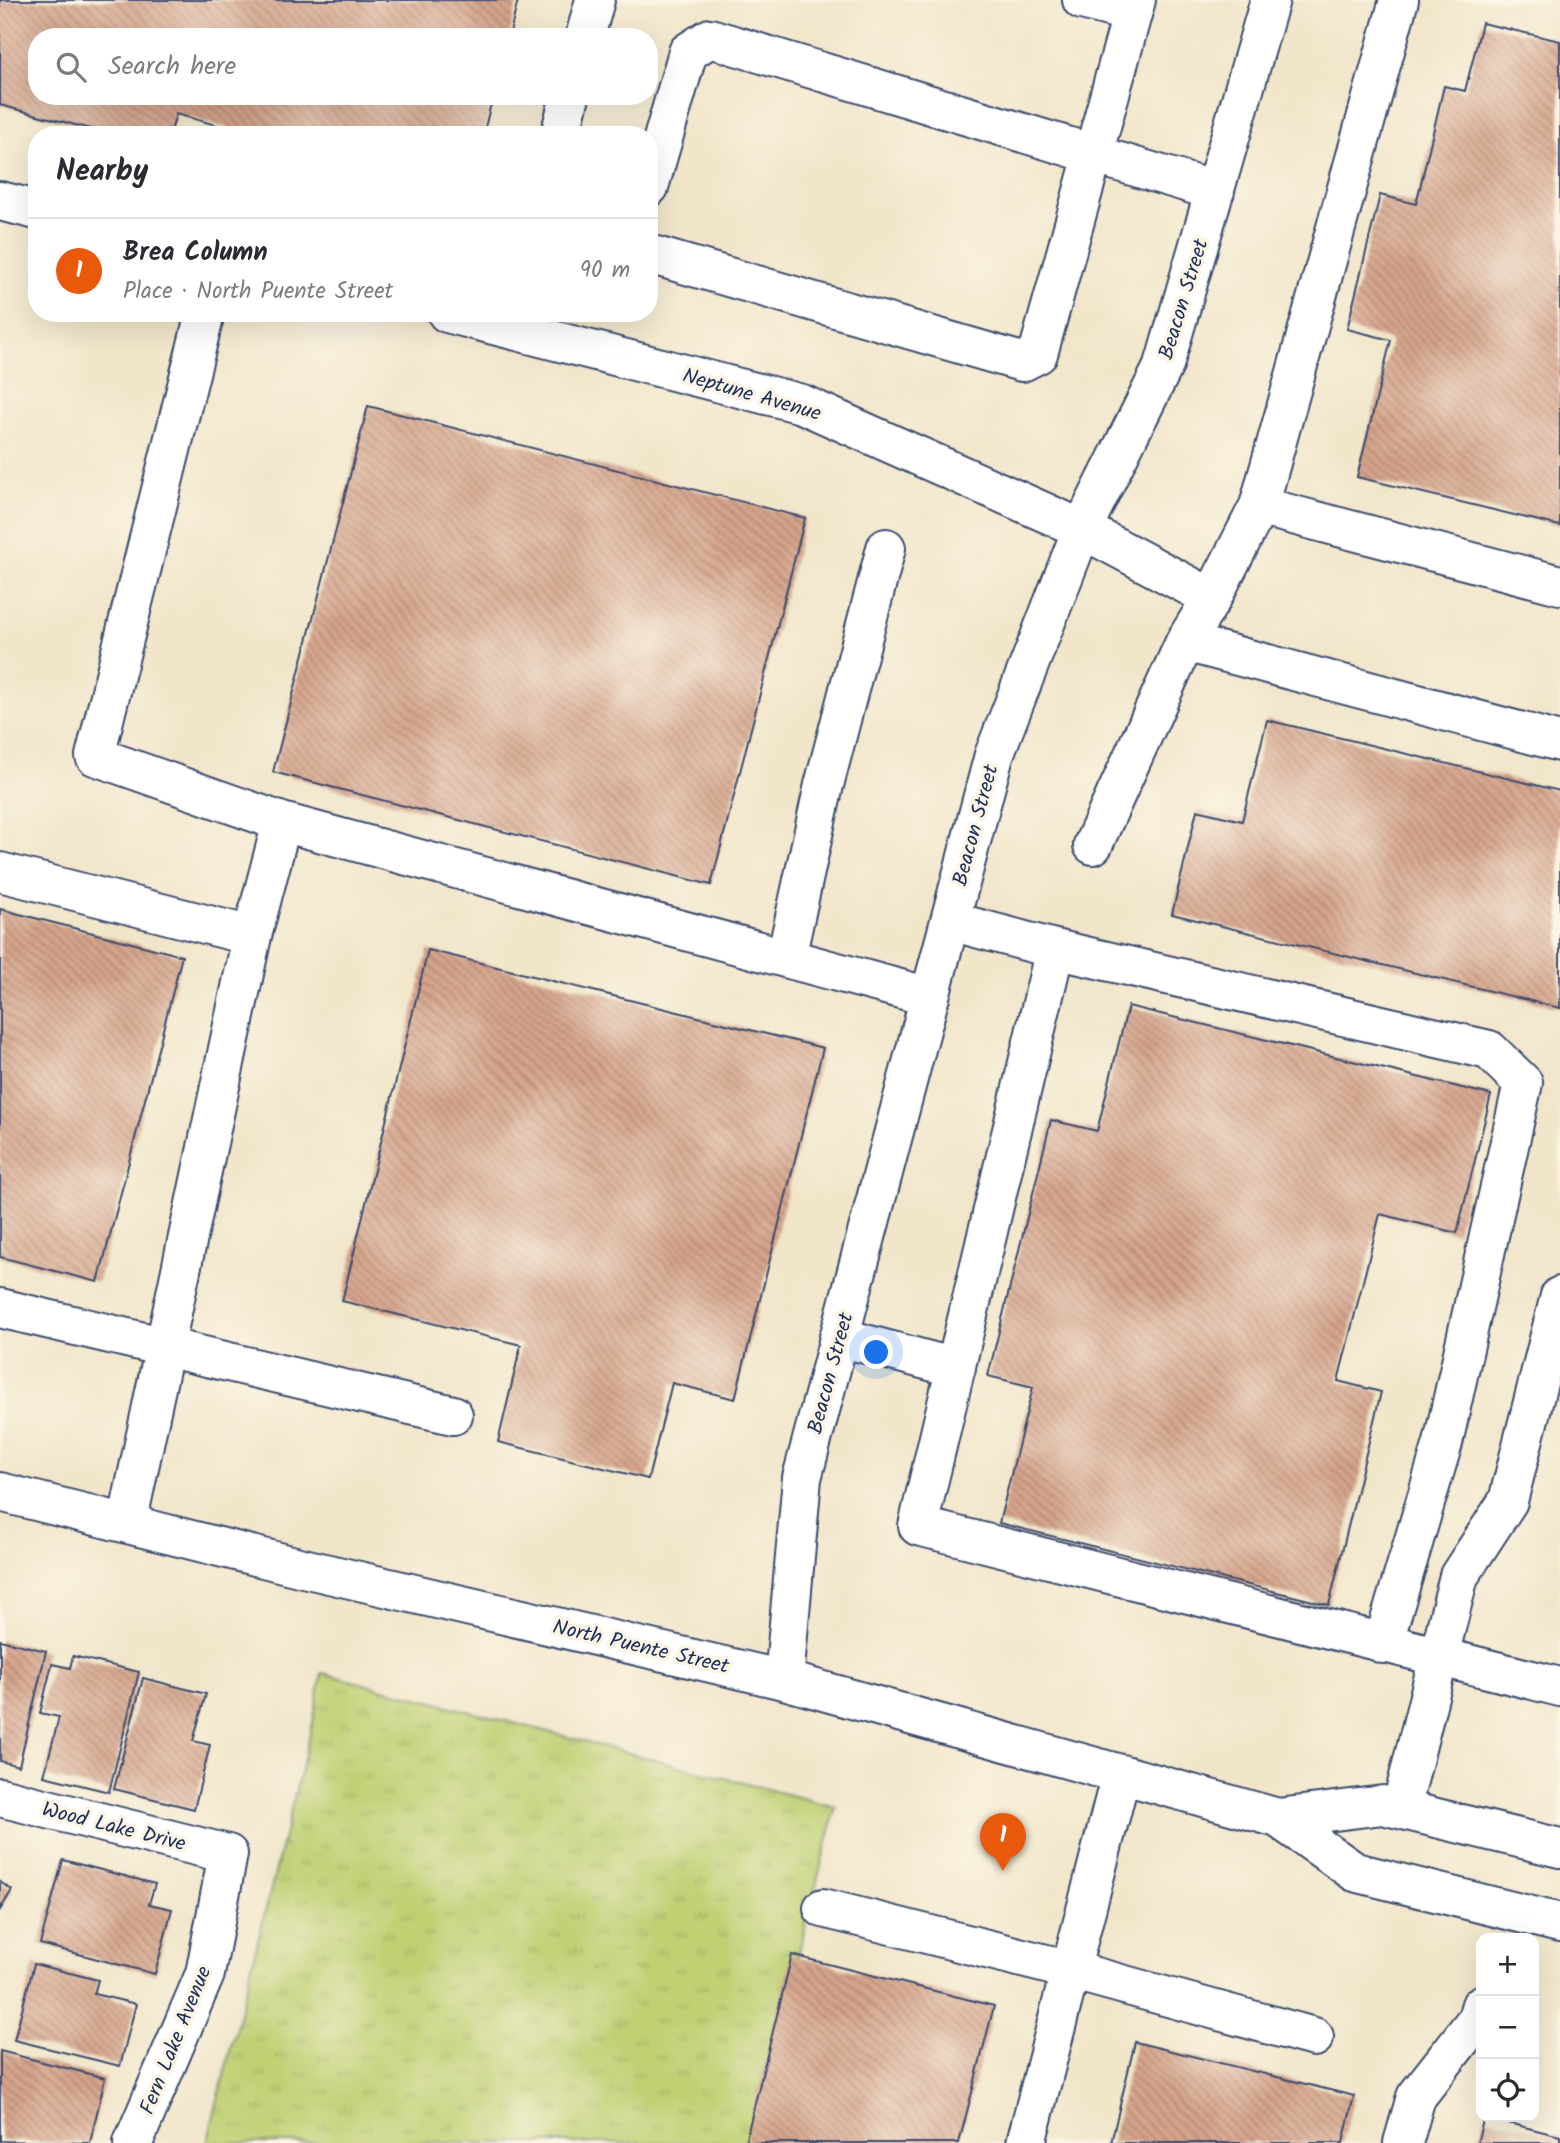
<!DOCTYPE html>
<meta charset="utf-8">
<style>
:root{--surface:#fff;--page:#f2f2f3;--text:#2b2b33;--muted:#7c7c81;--line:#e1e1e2;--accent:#ea580c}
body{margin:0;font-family:Kalam,sans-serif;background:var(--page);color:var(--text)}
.controls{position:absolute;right:21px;bottom:21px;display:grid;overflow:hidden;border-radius:14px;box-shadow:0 7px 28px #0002}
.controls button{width:63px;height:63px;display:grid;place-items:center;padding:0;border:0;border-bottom:2px solid var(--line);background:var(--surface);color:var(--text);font:35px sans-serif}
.you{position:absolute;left:877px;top:1353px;width:24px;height:24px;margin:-18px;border:5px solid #fff;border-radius:50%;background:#1a73e8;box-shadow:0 0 0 10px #1a73e833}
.badge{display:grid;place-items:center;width:46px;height:46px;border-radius:50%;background:var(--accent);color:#fff;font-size:23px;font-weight:700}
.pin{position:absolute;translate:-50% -58px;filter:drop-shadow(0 2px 4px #0008)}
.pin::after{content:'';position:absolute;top:37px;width:24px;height:21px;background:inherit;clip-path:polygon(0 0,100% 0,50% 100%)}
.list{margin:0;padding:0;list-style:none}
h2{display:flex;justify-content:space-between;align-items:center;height:91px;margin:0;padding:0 28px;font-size:30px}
h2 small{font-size:23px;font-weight:400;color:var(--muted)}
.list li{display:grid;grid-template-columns:46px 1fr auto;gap:21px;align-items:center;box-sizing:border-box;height:105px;padding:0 28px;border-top:2px solid var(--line)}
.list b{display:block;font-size:26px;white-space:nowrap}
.list p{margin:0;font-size:23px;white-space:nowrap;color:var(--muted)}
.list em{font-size:23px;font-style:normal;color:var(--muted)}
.icon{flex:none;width:38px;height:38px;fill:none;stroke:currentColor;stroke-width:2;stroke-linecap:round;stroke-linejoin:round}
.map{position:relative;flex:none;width:1560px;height:2143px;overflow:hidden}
.search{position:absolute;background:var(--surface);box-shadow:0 7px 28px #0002;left:28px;top:28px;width:630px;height:77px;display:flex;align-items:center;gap:18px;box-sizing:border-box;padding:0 24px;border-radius:28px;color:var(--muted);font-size:26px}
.panel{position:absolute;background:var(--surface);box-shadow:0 7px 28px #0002;left:28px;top:126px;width:630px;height:196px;border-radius:28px}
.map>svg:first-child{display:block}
</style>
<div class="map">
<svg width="1560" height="2143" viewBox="0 0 1560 2143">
<defs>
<pattern id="grass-tufts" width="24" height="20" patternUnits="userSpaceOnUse" patternTransform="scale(1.75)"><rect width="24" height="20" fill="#c0d073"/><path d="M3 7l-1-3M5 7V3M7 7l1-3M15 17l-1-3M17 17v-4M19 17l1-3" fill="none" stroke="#a4b366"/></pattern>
<pattern id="building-back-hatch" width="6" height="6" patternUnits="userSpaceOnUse" patternTransform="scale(1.75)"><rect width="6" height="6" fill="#d6a48b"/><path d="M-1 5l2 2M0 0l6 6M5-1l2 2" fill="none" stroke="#ad8675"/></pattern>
</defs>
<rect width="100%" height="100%" fill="#fcf5e5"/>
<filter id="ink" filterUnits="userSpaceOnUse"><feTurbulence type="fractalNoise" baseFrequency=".0143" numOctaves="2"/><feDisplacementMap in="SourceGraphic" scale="14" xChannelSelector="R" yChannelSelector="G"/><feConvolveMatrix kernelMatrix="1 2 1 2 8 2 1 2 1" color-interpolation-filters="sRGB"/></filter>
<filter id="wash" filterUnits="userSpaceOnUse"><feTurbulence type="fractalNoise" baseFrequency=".00686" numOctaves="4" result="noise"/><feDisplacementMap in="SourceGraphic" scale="28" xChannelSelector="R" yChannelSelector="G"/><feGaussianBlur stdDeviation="1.57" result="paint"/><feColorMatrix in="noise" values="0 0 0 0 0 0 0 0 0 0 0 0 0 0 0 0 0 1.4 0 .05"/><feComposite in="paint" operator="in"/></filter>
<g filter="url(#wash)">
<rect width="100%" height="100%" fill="#f1e6ca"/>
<!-- grass -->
<path fill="url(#grass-tufts)" stroke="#6e8068" stroke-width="2" d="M322,1673l514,134 -86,336h-543l106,-421z"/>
<g id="blocks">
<!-- building -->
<path fill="url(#building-back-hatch)" d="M0,0h518l-9,37h-472v59h456l-10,39h-230l-77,-21 -6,21h-57l-113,-30z
M1482,23l78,18v485l-203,-49 34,-137 -44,-11 33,-134 36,9 28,-118 21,5z
M368,406l437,112 -94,367 -438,-113z
M1267,720l293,71v217l-388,-94 25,-104 45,11z
M0,909l182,47 -84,326 -98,-25z
M428,950l395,98 -88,351 -63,-16 -24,96 -150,-37 23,-97 -179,-44z
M1128,1006l363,89 -34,138 -77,-19 -42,167 43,11 -52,213 -330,-82 34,-136 -45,-11 63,-256 46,11z
M0,1640l46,11 -27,115 -19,-5z
M73,1656l66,16 -30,120 -65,-16 15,-59 -19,-4 12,-49 18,4z
M143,1678l63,16 -13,47 17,4 -16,64 -80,-20z
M63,1860l92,24 -6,20 23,5 -17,65 -115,-30z
M0,1882l12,8 -12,20z
M792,1955l202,51 -35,137h-214z
M34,1964l64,16 -4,14 42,10 -16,62 -106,-26z
M1135,2042l219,54 -11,47h-232z
M0,2051l105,27 -15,65 -90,-2z
M1484,2117l76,19v7h-83z"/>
</g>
</g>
<g filter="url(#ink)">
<use href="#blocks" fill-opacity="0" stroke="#3b4a6e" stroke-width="2"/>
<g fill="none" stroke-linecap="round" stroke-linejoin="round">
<!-- minor casing -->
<g stroke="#3b4a6e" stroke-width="42">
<path id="minor" d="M1082,0l50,13
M585,37l10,-37
M560,135l10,-39
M649,187l39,-135 22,-14 505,153
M0,201l37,9
M649,254l373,108 16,-8 98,-354
M205,313l-110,443 187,66
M447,313l355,91 280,125 130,69 47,-92 140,-506
M1259,506l301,79
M1212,598l-27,44 375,100
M1093,845l92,-203
M0,872l252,64 -125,588
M950,921l105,28 -137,577 642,161
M252,936l30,-114 648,175
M1055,949l434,101 34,33 -80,360 -60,201
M786,958l38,-173 62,-237
M0,1308l453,107
M839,1337l117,31
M0,1492l299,75 485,113 494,138 77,54 205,51
M784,1680l18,-202 192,-723 88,-226 82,-164 106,-365
M0,1797l228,57 -23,120 -72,169
M1401,1809l58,-233 49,-75 52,-205
M1278,1818l105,-13 177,43
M823,1908l247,62 244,67
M1026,2143l95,-369
M1403,2143l13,-46 61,-78 4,-14"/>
</g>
<!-- minor -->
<use href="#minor" stroke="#fff" stroke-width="38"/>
</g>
</g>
<g text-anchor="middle" stroke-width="7" stroke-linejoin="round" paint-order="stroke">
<!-- street labels -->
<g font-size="21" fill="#1b2f5e" stroke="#fcf5e5">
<text transform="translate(1183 299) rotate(-73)" y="7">Beacon Street</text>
<text transform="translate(752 394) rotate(16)" y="7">Neptune Avenue</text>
<text transform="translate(975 825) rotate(-75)" y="7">Beacon Street</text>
<text transform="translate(830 1373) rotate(-75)" y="7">Beacon Street</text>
<text transform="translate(641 1646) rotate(13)" y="7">North Puente Street</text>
<text transform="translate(114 1826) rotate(14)" y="7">Wood Lake Drive</text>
<text transform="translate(175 2040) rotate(-68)" y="7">Fern Lake Avenue</text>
</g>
</g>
</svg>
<div class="controls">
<button>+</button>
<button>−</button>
<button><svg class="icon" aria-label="locate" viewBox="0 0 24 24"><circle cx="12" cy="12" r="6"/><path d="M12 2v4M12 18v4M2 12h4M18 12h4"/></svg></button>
</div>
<div class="you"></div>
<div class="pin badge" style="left:1003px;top:1871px">1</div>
<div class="search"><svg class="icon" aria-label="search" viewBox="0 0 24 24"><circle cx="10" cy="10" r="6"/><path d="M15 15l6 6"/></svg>Search here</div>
<section class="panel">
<h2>Nearby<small></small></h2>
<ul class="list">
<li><span class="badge">1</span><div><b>Brea Column</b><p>Place · North Puente Street</p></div><em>90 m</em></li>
</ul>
</section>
</div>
